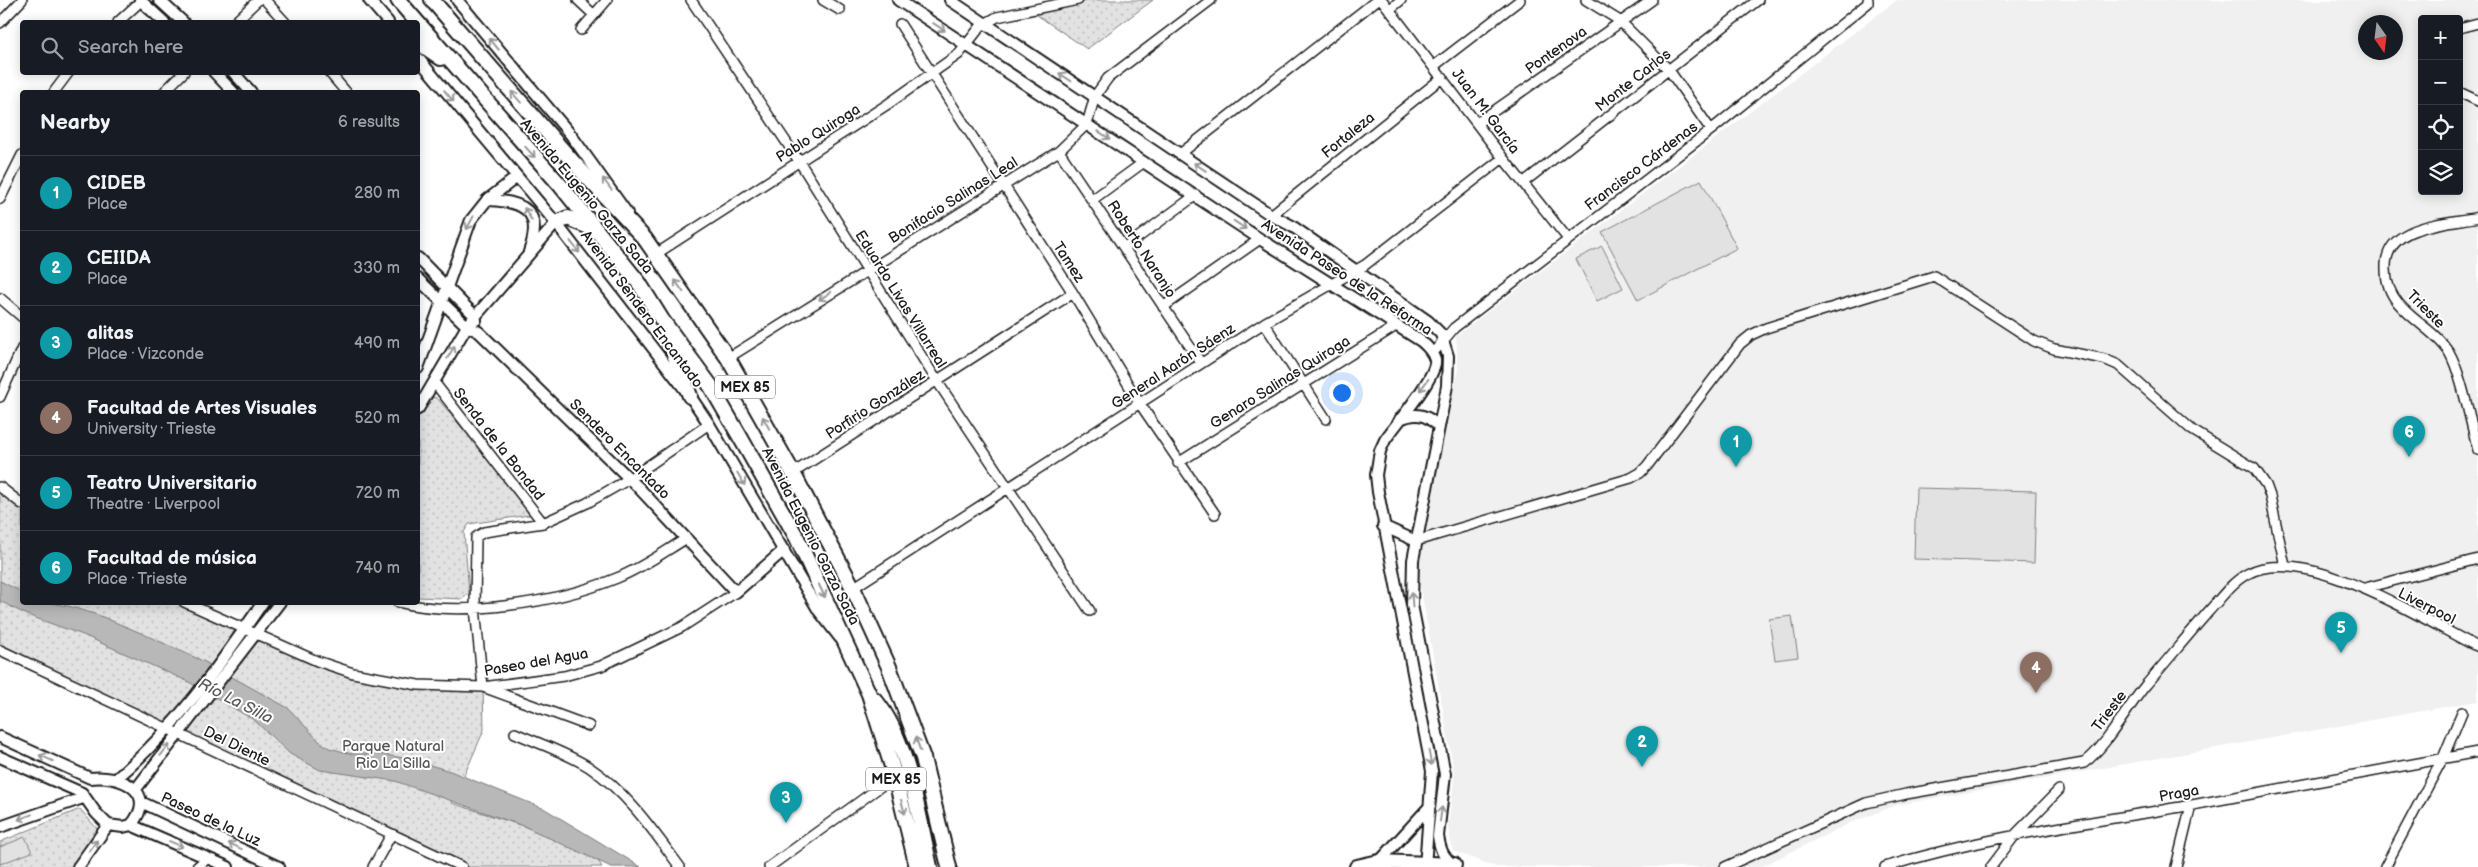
<!DOCTYPE html>
<meta charset="utf-8">
<style>
:root{--surface:#171b24;--page:#242831;--text:#f1f3f6;--muted:#9ea1a6;--line:#363941;--accent:#d1495b}
body{margin:0;font-family:"Balsamiq Sans",sans-serif;background:var(--page);color:var(--text)}
.controls{position:absolute;right:15px;top:15px;display:grid;overflow:hidden;border-radius:5px;box-shadow:0 2px 12px #0003}
.controls button{width:45px;height:45px;display:grid;place-items:center;padding:0;border:0;border-bottom:1px solid var(--line);background:var(--surface);color:var(--text);font:25px sans-serif}
.compass{position:absolute;left:2358px;top:15px;width:45px;height:45px;border-radius:50%;background:var(--surface);box-shadow:0 2px 12px #0003;rotate:166deg}
.you{position:absolute;left:1341px;top:392px;width:18px;height:18px;margin:-12px;border:4px solid #fff;border-radius:50%;background:#1a73e8;box-shadow:0 0 0 8px #1a73e833}
.badge{display:grid;place-items:center;width:32px;height:32px;border-radius:50%;background:var(--accent);color:#fff;font-size:16px;font-weight:700}
.pin{position:absolute;translate:-50% -41px;filter:drop-shadow(0 1px 2px #0008)}
.pin::after{content:'';position:absolute;top:26px;width:18px;height:15px;background:inherit;clip-path:polygon(0 0,100% 0,50% 100%)}
.list{margin:0;padding:0;list-style:none}
h2{display:flex;justify-content:space-between;align-items:center;height:65px;margin:0;padding:0 20px;font-size:21px}
h2 small{font-size:16px;font-weight:400;color:var(--muted)}
.list li{display:grid;grid-template-columns:32px 1fr auto;gap:15px;align-items:center;box-sizing:border-box;height:75px;padding:0 20px;border-top:1px solid var(--line)}
.list b{display:block;font-size:19px;white-space:nowrap}
.list p{margin:0;font-size:16px;white-space:nowrap;color:var(--muted)}
.list em{font-size:16px;font-style:normal;color:var(--muted)}
.icon{flex:none;width:28px;height:28px;fill:none;stroke:currentColor;stroke-width:2;stroke-linecap:round;stroke-linejoin:round}
.map{position:relative;flex:none;width:2478px;height:867px;overflow:hidden}
.search{position:absolute;background:var(--surface);box-shadow:0 2px 12px #0003;left:20px;top:20px;width:400px;height:55px;display:flex;align-items:center;gap:12px;box-sizing:border-box;padding:0 18px;border-radius:5px;color:var(--muted);font-size:19px}
.panel{position:absolute;background:var(--surface);box-shadow:0 2px 12px #0003;left:20px;top:90px;width:400px;height:515px;border-radius:5px}
.map>svg:first-child{display:block}
</style>
<div class="map">
<svg width="2478" height="867" viewBox="0 0 2478 867">
<defs>
<pattern id="park-dots" width="8" height="8" patternUnits="userSpaceOnUse" patternTransform="scale(1.25)"><rect width="8" height="8" fill="#e2e2e2"/><path d="M2 2h.1M6 6h.1" fill="none" stroke="#c1c1c1" stroke-width="1.8" stroke-linecap="round"/></pattern>
</defs>
<rect width="100%" height="100%" fill="#fff"/>
<filter id="ink" filterUnits="userSpaceOnUse"><feTurbulence type="fractalNoise" baseFrequency=".02" numOctaves="2"/><feDisplacementMap in="SourceGraphic" scale="10" xChannelSelector="R" yChannelSelector="G"/><feConvolveMatrix kernelMatrix="1 2 1 2 8 2 1 2 1" color-interpolation-filters="sRGB"/></filter>
<g filter="url(#ink)">
<!-- built -->
<path fill="#f0f0f0" fill-rule="evenodd" d="M1897,0h581v701l-581,104 -47,18 -90,44h-264l-43,-16 -5,-23 6,-49 -1,-13 -34,-187 1,-21 38,-189 -2,-33zM2422,19h37v172h-37zM2366,22h30v30h-30z"/>
<!-- park -->
<path fill="url(#park-dots)" stroke="#7f7f7f" d="M1087,0h66l-66,49 -56,-38z
M430,397l7,1 92,110v7l-60,9 -5,8 5,61 -6,6 -45,-2v-179z
M0,488l22,20v94l159,1 94,44 123,35 85,5 1,43 -32,73 74,24 58,26 15,9 3,5h-140l-462,-221z
M80,809l19,22 -25,36h-74v-25z"/>
<!-- pitch -->
<path fill="#e2e2e2" stroke="#7f7f7f" d="M1701,180l36,68 -99,52 -36,-68z
M1602,246l21,42 -26,13 -21,-42z
M1916,488l120,3 -2,72 -120,-4z
M1792,616l6,41 -23,3 -6,-41z
M25,837l7,15 -32,12v-17z"/>
<!-- water -->
<path fill="#b8b8b8" stroke="#7a7a7a" d="M0,581l22,11v10l29,1 17,3 30,9 43,18 64,29 83,46 31,33 10,7 23,6h27l31,5 40,12 95,38 96,58h-30l-85,-40 -131,-46 -75,-11 -30,-16 -36,-34 -67,-39 -104,-46 -56,-20 -27,-14z"/>
<g fill="none" stroke-linecap="round" stroke-linejoin="round">
<!-- minor casing -->
<g stroke="#1c1c1c" stroke-width="12">
<path id="minor" d="M265,0l20,22
M578,0l16,15 13,-15
M691,0l108,161 138,220 153,230
M823,0l17,10
M1382,0l121,158 65,81
M1586,0l34,21 49,49 42,60
M1390,9l11,-9
M118,22l23,-21
M235,22l23,-22
M0,23l22,-23
M900,24l173,269 67,111 75,110
M2459,28l19,-5
M581,30l13,-15
M1434,66l86,-66
M329,72l17,20
M54,92l15,-20
M164,92l20,-20
M2459,92l19,9
M1477,123l175,-123
M1059,151l142,212
M1180,154l197,-154
M1524,182l234,-182
M0,199l22,-44
M1092,200l52,-38
M1271,215l172,-138
M2478,217c-33,7 -94,7 -92,52 0,13 5,26 13,35 14,17 38,29 50,48 12,20 22,73 29,98
M1125,247l71,-52
M656,254l232,-150 71,-50 22,-28 16,-9 81,-17
M0,298l22,19
M1163,307l97,-68
M1264,323l62,96
M1433,353l21,-25 257,-198 157,-127v-3
M728,358l331,-207 28,-27 8,-28 13,-18 103,-78
M434,382l109,141
M0,397l22,-49
M1178,463l218,-137
M793,473l280,-180
M0,487l22,17
M1416,541l215,-63 9,-5 7,-7 93,-122 11,-9 15,-7 168,-52 100,65 20,8 50,10 14,6 74,65 62,38 12,17 4,11 15,70
M853,588l411,-265 101,-58 138,-107
M2365,588l113,-29
M184,602l133,59 36,12 65,12 65,2 81,-11 37,-10 81,-39 54,-35
M397,602c65,16 159,1 220,-24 25,-10 47,-26 70,-40
M0,650l462,217
M589,726l-106,-39 -8,-79 1,-71 8,-5 59,-9 44,-20 42,-24 80,-55
M515,733c25,11 52,20 74,34 38,25 65,65 91,100
M197,867l11,-9
M373,867l18,-32
M769,867l126,-91
M1725,867l141,-64 40,-9 178,-31c22,-16 43,-55 61,-77 22,-25 42,-50 64,-75 12,-13 23,-29 38,-37 57,-32 178,47 231,73
M1885,867c101,-31 204,-44 307,-62 96,-17 191,-36 286,-53
M1991,867l25,-33 43,-44
M2176,867l15,-62
M2385,867l58,-109 19,-46"/>
</g>
<!-- tertiary casing -->
<g stroke="#1c1c1c" stroke-width="14">
<path id="tertiary" d="M140,0l24,22
M159,0l24,22
M369,0l19,22
M457,0l114,135 56,78
M898,0l362,239 161,102c6,5 12,11 14,19 3,16 -40,65 -50,80l-5,11 -4,24 2,17 54,279 -7,96
M950,0l321,215 21,11 136,95 13,13 7,22 -1,30 -34,174 -1,45 33,169 -7,62c2,13 5,22 16,29
M418,58l138,165 134,173 19,28 110,187 21,27
M214,72l19,20
M233,72l18,20
M487,200c37,1 57,11 42,52
M418,258l57,58 1,4
M418,279l49,47 12,6 159,155 98,105 48,-42
M418,368l53,-148 16,-20 30,-23
M418,409l49,-83 89,-103
M1400,419c16,-7 26,-5 38,7
M1383,526l33,15
M0,737l90,41c29,-4 70,13 41,47
M0,757l82,36 14,20 12,12 15,2 8,-2 97,42
M116,779c59,-50 103,-113 147,-177
M136,789l144,-187
M141,802l138,65
M0,827l83,-29
M1379,862l51,-56
M78,867l30,-42"/>
</g>
<!-- trunk casing -->
<g stroke="#1c1c1c" stroke-width="18">
<path id="trunk" d="M398,0l19,22
M432,0l141,162 72,77 83,119 65,115 60,115 36,79 34,91 26,109
M418,23l143,163 78,97 23,37 48,65 29,50 58,103 72,156 26,82 22,91
M418,42l23,16
M556,223l12,-5 21,9
M667,335l23,61
M874,699c34,38 45,119 56,168
M1357,867l22,-5 75,3"/>
</g>
<!-- minor -->
<use href="#minor" stroke="#fff" stroke-width="9"/>
<!-- tertiary -->
<use href="#tertiary" stroke="#fff" stroke-width="10"/>
<!-- trunk -->
<use href="#trunk" stroke="#fff" stroke-width="14"/>
</g>
<!-- one-way arrows -->
<defs><path id="oneway-shaft" d="M-6 0H5M1.5-3L5.5 0L1.5 3" fill="none" stroke-width="1.6" stroke-linecap="round" stroke-linejoin="round" transform="scale(1.25)"/></defs>
<g stroke="#999">
<use href="#oneway-shaft" transform="translate(939 27) rotate(33)"/>
<use href="#oneway-shaft" transform="translate(494 44) rotate(-130)"/>
<use href="#oneway-shaft" transform="translate(1065 77) rotate(-147)"/>
<use href="#oneway-shaft" transform="translate(449 96) rotate(50)"/>
<use href="#oneway-shaft" transform="translate(516 97) rotate(-131)"/>
<use href="#oneway-shaft" transform="translate(1104 135) rotate(34)"/>
<use href="#oneway-shaft" transform="translate(530 152) rotate(48)"/>
<use href="#oneway-shaft" transform="translate(1200 167) rotate(-146)"/>
<use href="#oneway-shaft" transform="translate(607 184) rotate(-127)"/>
<use href="#oneway-shaft" transform="translate(528 214) rotate(-121)"/>
<use href="#oneway-shaft" transform="translate(470 223) rotate(118)"/>
<use href="#oneway-shaft" transform="translate(1240 225) rotate(34)"/>
<use href="#oneway-shaft" transform="translate(575 247) rotate(52)"/>
<use href="#oneway-shaft" transform="translate(679 286) rotate(-125)"/>
<use href="#oneway-shaft" transform="translate(825 296) rotate(147)"/>
<use href="#oneway-shaft" transform="translate(451 352) rotate(-60)"/>
<use href="#oneway-shaft" transform="translate(1424 385) rotate(126)"/>
<use href="#oneway-shaft" transform="translate(766 423) rotate(-119)"/>
<use href="#oneway-shaft" transform="translate(741 479) rotate(60)"/>
<use href="#oneway-shaft" transform="translate(822 591) rotate(64)"/>
<use href="#oneway-shaft" transform="translate(1412 600) rotate(-94)"/>
<use href="#oneway-shaft" transform="translate(918 744) rotate(-109)"/>
<use href="#oneway-shaft" transform="translate(165 750) rotate(-51)"/>
<use href="#oneway-shaft" transform="translate(46 758) rotate(-156)"/>
<use href="#oneway-shaft" transform="translate(1430 758) rotate(79)"/>
<use href="#oneway-shaft" transform="translate(903 807) rotate(75)"/>
<use href="#oneway-shaft" transform="translate(1441 814) rotate(-82)"/>
<use href="#oneway-shaft" transform="translate(25 817) rotate(159)"/>
<use href="#oneway-shaft" transform="translate(176 844) rotate(23)"/>
<use href="#oneway-shaft" transform="translate(93 846) rotate(-54)"/>
<use href="#oneway-shaft" transform="translate(235 846) rotate(-155)"/>
</g>
</g>
<g text-anchor="middle" stroke-width="4" stroke-linejoin="round" paint-order="stroke">
<!-- shield labels -->
<g fill="#fff" stroke="#606060" stroke-width="1">
<rect x="715" y="375.5" width="60" height="23" rx="4"/>
<rect x="866" y="767.5" width="60" height="23" rx="4"/>
</g>
<g font-size="14" font-weight="bold" fill="#1c1c1c">
<text x="745" y="392">MEX 85</text>
<text x="896" y="784">MEX 85</text>
</g>
<!-- street labels -->
<g font-size="15" fill="#1c1c1c" stroke="#fff">
<text transform="translate(1556 50) rotate(-35)" y="5">Pontenova</text>
<text transform="translate(1633 80) rotate(-38)" y="5">Monte Carlos</text>
<text transform="translate(1486 111) rotate(53)" y="5">Juan M. García</text>
<text transform="translate(818 133) rotate(-32)" y="5">Pablo Quiroga</text>
<text transform="translate(1348 135) rotate(-39)" y="5">Fortaleza</text>
<text transform="translate(1641 166) rotate(-37)" y="5">Francisco Cárdenas</text>
<text transform="translate(587 196) rotate(50)" y="5">Avenida Eugenio Garza Sada</text>
<text transform="translate(953 200) rotate(-32)" y="5">Bonifacio Salinas Leal</text>
<text transform="translate(1142 249) rotate(57)" y="5">Roberto Naranjo</text>
<text transform="translate(1069 262) rotate(57)" y="5">Tamez</text>
<text transform="translate(1347 277) rotate(33)" y="5">Avenida Paseo de la Reforma</text>
<text transform="translate(901 299) rotate(58)" y="5">Eduardo Livas Villarreal</text>
<text transform="translate(642 309) rotate(53)" y="5">Avenida Sendero Encantado</text>
<text transform="translate(2426 309) rotate(45)" y="5">Trieste</text>
<text transform="translate(1173 366) rotate(-33)" y="5">General Aarón Sáenz</text>
<text transform="translate(1280 382) rotate(-32)" y="5">Genaro Salinas Quiroga</text>
<text transform="translate(875 404) rotate(-33)" y="5">Porfirio González</text>
<text transform="translate(499 444) rotate(52)" y="5">Senda de la Bondad</text>
<text transform="translate(620 449) rotate(45)" y="5">Sendero Encantado</text>
<text transform="translate(811 536) rotate(63)" y="5">Avenida Eugenio Garza Sada</text>
<text transform="translate(2427 606) rotate(27)" y="5">Liverpool</text>
<text transform="translate(536 662) rotate(-10)" y="5">Paseo del Agua</text>
<text transform="translate(2109 711) rotate(-53)" y="5">Trieste</text>
<text transform="translate(237 746) rotate(26)" y="5">Del Diente</text>
<text transform="translate(2179 793) rotate(-10)" y="5">Praga</text>
<text transform="translate(211 819) rotate(25)" y="5">Paseo de la Luz</text>
</g>
<!-- park labels -->
<g font-size="15" fill="#575757" stroke="#fff">
<text x="393" y="751">Parque Natural<tspan x="393" dy="17">Rio La Silla</tspan></text>
</g>
<!-- water labels -->
<g font-size="16" font-style="italic" fill="#5a5a5a" stroke="#fff">
<text transform="translate(236 700) rotate(27)" y="6">Río La Silla</text>
</g>
</g>
</svg>
<div class="controls">
<button>+</button>
<button>−</button>
<button><svg class="icon" aria-label="locate" viewBox="0 0 24 24"><circle cx="12" cy="12" r="6"/><path d="M12 2v4M12 18v4M2 12h4M18 12h4"/></svg></button>
<button><svg class="icon" aria-label="layers" viewBox="0 0 24 24"><path d="M12 4l9 5-9 5-9-5zM3 14l9 5 9-5"/></svg></button>
</div>
<svg class="compass" viewBox="-18 -18 36 36"><path d="M0-13l5 13h-10z" fill="#e53935"/><path d="M0 13l5-13h-10z" fill="#9ea1a6"/></svg>
<div class="you"></div>
<div class="pin badge" style="left:1736px;top:467px;background:#0f9aa8">1</div>
<div class="pin badge" style="left:1642px;top:767px;background:#0f9aa8">2</div>
<div class="pin badge" style="left:786px;top:823px;background:#0f9aa8">3</div>
<div class="pin badge" style="left:2036px;top:693px;background:#8d6e63">4</div>
<div class="pin badge" style="left:2341px;top:653px;background:#0f9aa8">5</div>
<div class="pin badge" style="left:2409px;top:457px;background:#0f9aa8">6</div>
<div class="search"><svg class="icon" aria-label="search" viewBox="0 0 24 24"><circle cx="10" cy="10" r="6"/><path d="M15 15l6 6"/></svg>Search here</div>
<section class="panel">
<h2>Nearby<small>6 results</small></h2>
<ul class="list">
<li><span class="badge" style="background:#0f9aa8">1</span><div><b>CIDEB</b><p>Place</p></div><em>280 m</em></li>
<li><span class="badge" style="background:#0f9aa8">2</span><div><b>CEIIDA</b><p>Place</p></div><em>330 m</em></li>
<li><span class="badge" style="background:#0f9aa8">3</span><div><b>alitas</b><p>Place · Vizconde</p></div><em>490 m</em></li>
<li><span class="badge" style="background:#8d6e63">4</span><div><b>Facultad de Artes Visuales</b><p>University · Trieste</p></div><em>520 m</em></li>
<li><span class="badge" style="background:#0f9aa8">5</span><div><b>Teatro Universitario</b><p>Theatre · Liverpool</p></div><em>720 m</em></li>
<li><span class="badge" style="background:#0f9aa8">6</span><div><b>Facultad de música</b><p>Place · Trieste</p></div><em>740 m</em></li>
</ul>
</section>
</div>
